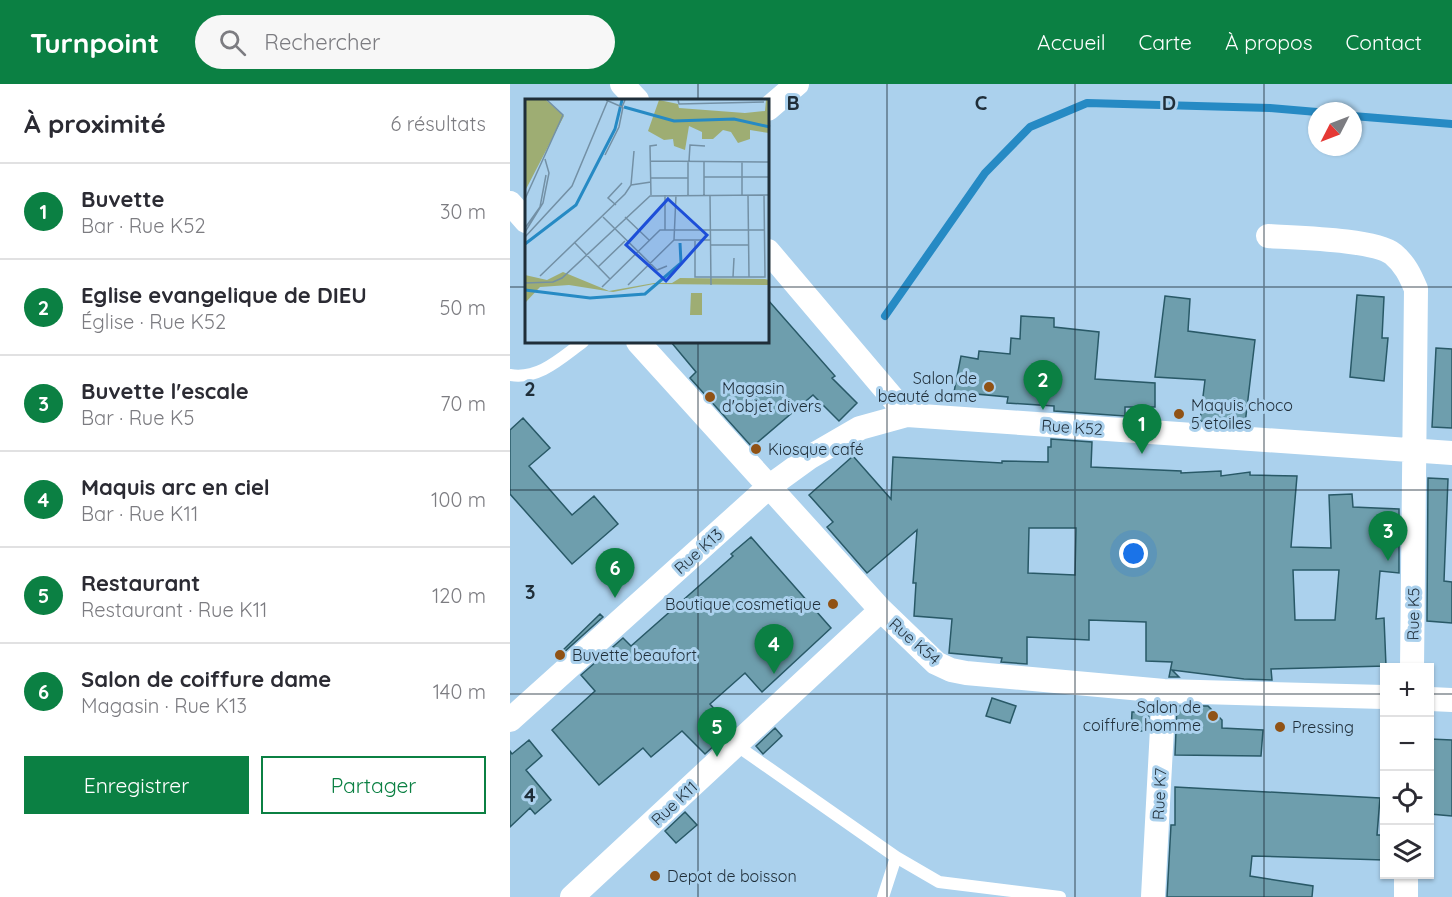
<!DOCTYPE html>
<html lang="fr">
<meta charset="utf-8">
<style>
:root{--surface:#fff;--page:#f7f7f7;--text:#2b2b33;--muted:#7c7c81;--line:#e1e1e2;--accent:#0b8043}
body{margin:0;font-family:Quicksand,sans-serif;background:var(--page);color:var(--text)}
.controls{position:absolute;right:18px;bottom:18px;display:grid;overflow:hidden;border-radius:0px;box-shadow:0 2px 4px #0004}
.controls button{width:54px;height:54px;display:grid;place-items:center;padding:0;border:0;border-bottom:2px solid var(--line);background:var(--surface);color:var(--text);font:30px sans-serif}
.compass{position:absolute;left:798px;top:18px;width:54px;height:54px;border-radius:50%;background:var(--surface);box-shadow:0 2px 4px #0004;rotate:228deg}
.you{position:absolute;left:624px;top:470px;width:21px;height:21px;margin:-15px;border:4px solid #fff;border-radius:50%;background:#1a73e8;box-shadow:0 0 0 9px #1a73e833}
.badge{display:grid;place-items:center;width:39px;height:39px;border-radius:50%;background:var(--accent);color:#fff;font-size:20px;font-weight:700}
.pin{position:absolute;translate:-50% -50px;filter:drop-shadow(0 2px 3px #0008)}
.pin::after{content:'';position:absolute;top:32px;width:21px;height:18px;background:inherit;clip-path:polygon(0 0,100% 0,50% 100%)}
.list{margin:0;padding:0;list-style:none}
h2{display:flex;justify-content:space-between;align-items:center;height:78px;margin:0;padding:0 24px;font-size:26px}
h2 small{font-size:20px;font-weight:400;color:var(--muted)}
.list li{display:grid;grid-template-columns:39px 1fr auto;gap:18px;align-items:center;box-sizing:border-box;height:96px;padding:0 24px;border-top:2px solid var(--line)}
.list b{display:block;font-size:22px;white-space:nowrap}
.list p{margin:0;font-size:20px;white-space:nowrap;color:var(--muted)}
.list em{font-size:20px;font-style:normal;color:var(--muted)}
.actions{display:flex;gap:12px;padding:18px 24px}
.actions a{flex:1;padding:14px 0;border:2px solid var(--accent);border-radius:0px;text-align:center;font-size:21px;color:var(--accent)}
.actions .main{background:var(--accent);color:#fff}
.icon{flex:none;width:33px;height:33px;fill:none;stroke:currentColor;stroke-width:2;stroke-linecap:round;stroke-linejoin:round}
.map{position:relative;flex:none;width:942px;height:813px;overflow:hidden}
header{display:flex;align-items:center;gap:36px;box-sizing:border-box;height:84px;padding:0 30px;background:var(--accent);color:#fff}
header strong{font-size:28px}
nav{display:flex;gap:33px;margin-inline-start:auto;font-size:21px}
.search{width:420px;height:54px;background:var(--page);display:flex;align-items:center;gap:15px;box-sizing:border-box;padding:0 21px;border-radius:33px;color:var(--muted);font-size:22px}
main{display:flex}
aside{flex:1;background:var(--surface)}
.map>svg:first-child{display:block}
</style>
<header>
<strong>Turnpoint</strong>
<div class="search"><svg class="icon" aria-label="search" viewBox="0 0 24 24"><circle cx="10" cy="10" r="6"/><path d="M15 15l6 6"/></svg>Rechercher</div>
<nav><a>Accueil</a><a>Carte</a><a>À propos</a><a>Contact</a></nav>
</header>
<main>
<aside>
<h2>À proximité<small>6 résultats</small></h2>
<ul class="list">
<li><span class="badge">1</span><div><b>Buvette</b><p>Bar · Rue K52</p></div><em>30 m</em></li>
<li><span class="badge">2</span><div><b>Eglise evangelique de DIEU</b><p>Église · Rue K52</p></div><em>50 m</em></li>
<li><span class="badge">3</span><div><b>Buvette l'escale</b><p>Bar · Rue K5</p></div><em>70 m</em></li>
<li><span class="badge">4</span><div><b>Maquis arc en ciel</b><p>Bar · Rue K11</p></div><em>100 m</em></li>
<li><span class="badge">5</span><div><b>Restaurant</b><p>Restaurant · Rue K11</p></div><em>120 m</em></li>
<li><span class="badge">6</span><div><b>Salon de coiffure dame</b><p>Magasin · Rue K13</p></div><em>140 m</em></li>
</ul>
<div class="actions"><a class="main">Enregistrer</a><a>Partager</a></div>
</aside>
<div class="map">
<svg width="942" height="813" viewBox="0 0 942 813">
<rect width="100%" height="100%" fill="#abd1ed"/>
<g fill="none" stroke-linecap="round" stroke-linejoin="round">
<!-- stream -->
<path stroke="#268ac4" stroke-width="8" d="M843,32l99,8
M375,232l100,-143 45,-46 57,-24 183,5 47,4"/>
</g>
<!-- building -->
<path fill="#6e9ead" stroke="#295967" stroke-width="1.5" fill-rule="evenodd" d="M847,211l27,2 -2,41h6l-4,43 -34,-4z
M655,212l25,3 -2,32 67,9 -10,84 -45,-3 5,-41 -50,-3z
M258,216l67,76 -3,2 25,25 -18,18 -26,-26 -61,52 -62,-69 6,-6 -25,-30h97z
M511,232l33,2v9l45,5 -4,47 60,4v24h-30v9l-71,-5v-5l-47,-3 1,-6 -54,-5 7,-36 17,3 1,-8 31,3 1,-16 9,1z
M926,264l16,1v79l-20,-1z
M13,334l27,30 -21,18 43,49 22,-19 24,28 -46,40 -62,-70v-64z
M541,355l41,3 -1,25 90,4v2l40,-2v5l29,-4v3l47,1 -6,71 40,1 -2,-53 23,-1 1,13 46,2v64l-19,-2 -4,48 8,-1 2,48 -115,3 1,11 -28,-1 -72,-9 7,7h-10l3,-15 -26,-1v-39l-57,-2v20l-62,-3v27l-26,-2 1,-4 -53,-5 3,-34 -38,-3 2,-33h-3l4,-53 -50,43 -40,-46 6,-5 -24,-27 44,-39 38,43 2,-42 109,6v-2l46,1v-15h3zM519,444h47l-1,47 -47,-2zM783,486h46l-4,50h-40z
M918,394l20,1 -4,102 8,1v41l-25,-2z
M241,453l80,91 -69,64 -17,-19 -35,31 22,25 -27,25 -23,-23 -31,26 -8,-9 -44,37 -47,-55 43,-39 -14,-16 42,-37 8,8 102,-90 -2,-2z
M90,530l3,3 -40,36 -2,-1z
M482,614l24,8 -6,17 -24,-7z
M667,622h31l14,14v8l41,2 -2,26 -86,-1z
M622,628h17l-1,19h-17z
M265,644l7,8 -19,18 -7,-8z
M920,655l22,1v76l-22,-2z
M19,656l13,16 -16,14 25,30 -16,14 -5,-6 -20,19v-76l2,3z
M665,703l205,11 -3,37h7v25l-132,-4 -2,20 63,10 -1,11h-145l4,-72h4z
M175,728l12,13 -21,18 -11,-12z"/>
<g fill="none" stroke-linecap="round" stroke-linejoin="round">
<!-- lane -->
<path stroke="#fff" stroke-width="12" d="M0,291c29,5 51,-17 73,-33
M226,661l160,112 43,25 121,15
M373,813l13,-40"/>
<!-- street -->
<path stroke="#fff" stroke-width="24" d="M112,0l15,16
M258,25l29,-25
M0,119l16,18
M758,152c28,2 105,3 125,18 12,10 17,21 23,35l-4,379
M258,167l139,164
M128,258l243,268 55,53 15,7 15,3 198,18 220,6
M920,615l22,1
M0,636l260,-234 40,-29 50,-29 47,-13 545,38
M62,813l309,-287
M643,813l11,-206
M896,813v-23"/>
</g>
<!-- grid -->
<path fill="none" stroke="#1f2e39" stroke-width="1.5" stroke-opacity="0.55" d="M188,0v16M377,0v813M565,0v813M754,0v813M0,203h16M258,203h684M188,258v555M0,406h942M0,610h874M920,610h22"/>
<!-- markers -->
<g fill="#905215" stroke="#abd1ed" stroke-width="2">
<circle cx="479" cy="303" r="6"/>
<circle cx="200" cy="313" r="6"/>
<circle cx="669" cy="330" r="6"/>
<circle cx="246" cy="365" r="6"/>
<circle cx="323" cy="520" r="6"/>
<circle cx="50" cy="571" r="6"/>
<circle cx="703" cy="632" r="6"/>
<circle cx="770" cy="643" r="6"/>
<circle cx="145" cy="792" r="6"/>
</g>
<g text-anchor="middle" stroke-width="6" stroke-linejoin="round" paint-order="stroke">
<!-- poi labels -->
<g font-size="16" fill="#1f2e39" stroke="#abd1ed" text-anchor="start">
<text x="467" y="300" text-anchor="end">Salon de<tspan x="467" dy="18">beauté dame</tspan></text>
<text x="212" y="310">Magasin<tspan x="212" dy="18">d'objet divers</tspan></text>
<text x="681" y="327">Maquis choco<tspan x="681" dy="18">5 etoiles</tspan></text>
<text x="258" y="371">Kiosque café</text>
<text x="311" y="526" text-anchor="end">Boutique cosmetique</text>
<text x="62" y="577">Buvette beaufort</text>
<text x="691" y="629" text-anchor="end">Salon de<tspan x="691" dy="18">coiffure homme</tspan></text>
<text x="782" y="649">Pressing</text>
<text x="157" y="798">Depot de boisson</text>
</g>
<!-- street labels -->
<g font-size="16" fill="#1f2e39" stroke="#abd1ed">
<text transform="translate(562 343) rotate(4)" y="6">Rue K52</text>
<text transform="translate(188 467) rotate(-42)" y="6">Rue K13</text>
<text transform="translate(903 530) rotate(-89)" y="6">Rue K5</text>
<text transform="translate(405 557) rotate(41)" y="6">Rue K54</text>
<text transform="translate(649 710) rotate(-87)" y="6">Rue K7</text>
<text transform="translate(164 719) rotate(-43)" y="6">Rue K11</text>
</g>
</g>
<!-- overview -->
<g transform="translate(15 15)">
<rect width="244" height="244" fill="#abd1ed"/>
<path d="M0,1h21l18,16 -39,75zM134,1l19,4 1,4 66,5 20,-2 1,-11h3v33l-19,-3v9l-12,4 -7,-11 -8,-2 -10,9h-11v-7l-13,-6 -4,24 -11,-4 -1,-7 -9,1 -16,-9zM38,173l46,19 45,-8h18l8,-5 85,1 4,1 1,5 -116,-1 -41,8 -44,-7 -29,2 -15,16v-28l22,5zM166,194h11v22h-12z" fill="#9ead73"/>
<path fill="none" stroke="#268ac4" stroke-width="3" d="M99,8l50,14 60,-2 36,8M0,145l51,-39 39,-76 7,-29M0,191l65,8 55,-4 36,-31 -1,-20"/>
<path fill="none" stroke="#7390a5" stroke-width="1.5" d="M81,1l16,7 3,-7M153,1l1,4 85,-2M80,56l14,-28 4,-20M125,62l120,1M163,62v34M164,62l1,-16 15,1M179,78h66M125,79h38M106,86l20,-3M126,96l-1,-49 7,-1M140,96v35M179,96v-34M185,96l1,90M217,96v-33M223,96l1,82M0,100l38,-84 -16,-15M91,106l-8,-7 14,-15M78,118l54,53 10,-4M100,118l24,23M0,129l15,-21 6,-32M0,133l18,-29 6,-30 -4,-14M0,138l47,-51 36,-86M149,141l2,-45M170,142v36h70l-1,-82M49,143l36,37M186,146h37M73,168l27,-26M15,177l85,-82 6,-9 3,-34M208,178l1,-19M0,184l28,-1 9,-4 88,-82 120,-1M103,186l46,-45h37M77,188l58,-57h105"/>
<path fill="#1d4ed8" fill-opacity="0.15" stroke="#1d4ed8" stroke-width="3" d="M143,100l39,36 -41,46 -40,-36z"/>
<rect width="244" height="244" fill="none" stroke="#1f2e39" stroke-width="3"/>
</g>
<g font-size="20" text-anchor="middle" font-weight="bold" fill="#1f2e39" stroke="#abd1ed" stroke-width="6" stroke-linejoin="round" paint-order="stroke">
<text x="283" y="26">B</text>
<text x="471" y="26">C</text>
<text x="659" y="26">D</text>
<text x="20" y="312">2</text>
<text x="20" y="515">3</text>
<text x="20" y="718">4</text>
</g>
</svg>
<div class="controls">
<button>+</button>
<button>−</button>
<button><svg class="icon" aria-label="locate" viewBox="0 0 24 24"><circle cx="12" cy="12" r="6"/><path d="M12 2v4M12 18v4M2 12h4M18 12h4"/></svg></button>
<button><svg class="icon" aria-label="layers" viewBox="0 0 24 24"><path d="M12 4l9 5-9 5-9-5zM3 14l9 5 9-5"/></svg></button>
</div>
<svg class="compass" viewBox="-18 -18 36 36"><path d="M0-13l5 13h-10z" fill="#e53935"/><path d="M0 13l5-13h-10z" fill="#7c7c81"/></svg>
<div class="you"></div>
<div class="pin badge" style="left:632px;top:370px">1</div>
<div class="pin badge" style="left:533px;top:326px">2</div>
<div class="pin badge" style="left:878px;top:477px">3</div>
<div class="pin badge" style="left:264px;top:590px">4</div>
<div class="pin badge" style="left:207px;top:673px">5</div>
<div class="pin badge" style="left:105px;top:514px">6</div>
</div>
</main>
